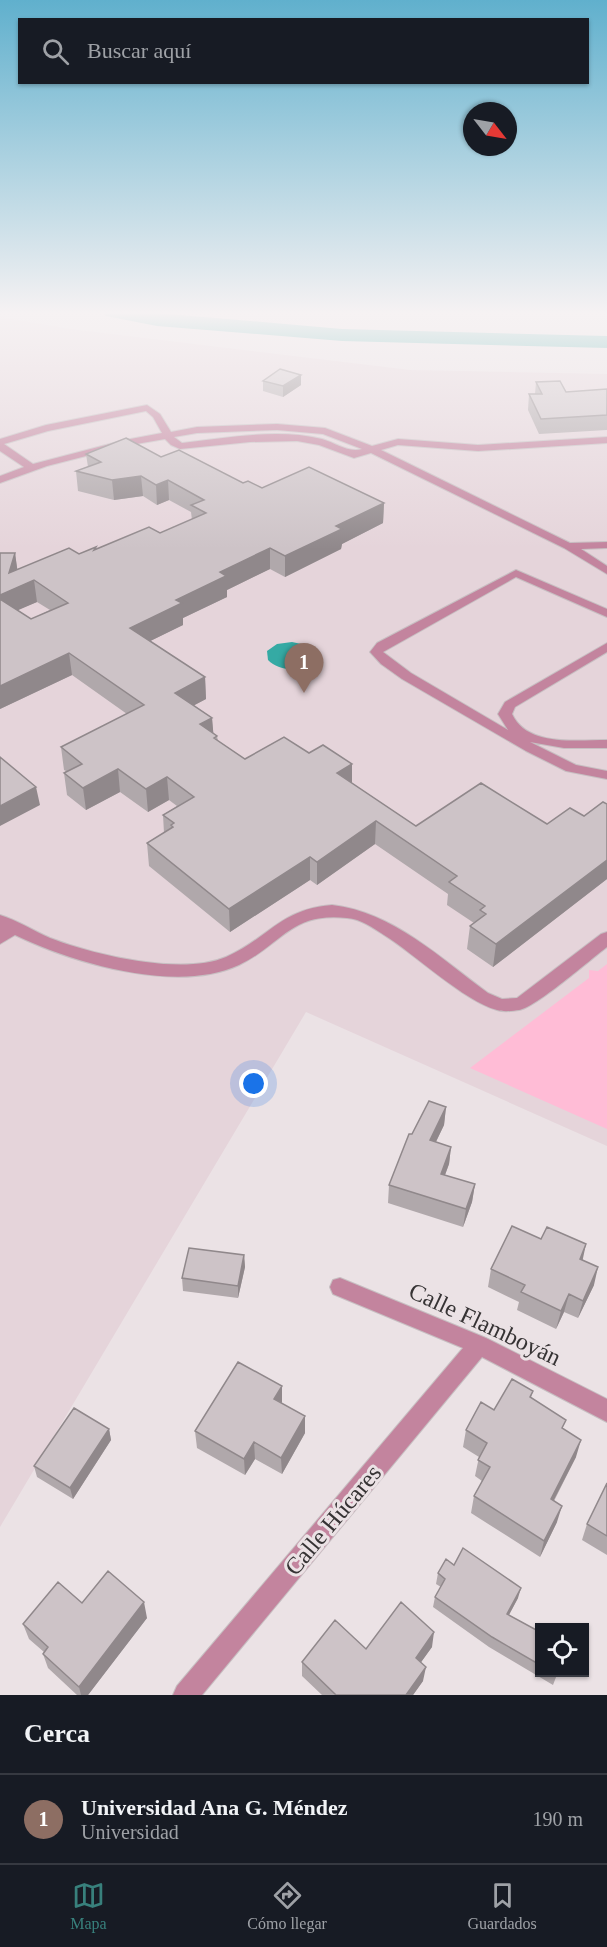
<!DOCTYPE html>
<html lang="es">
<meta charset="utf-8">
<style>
:root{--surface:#171b24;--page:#242831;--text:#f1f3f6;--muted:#9ea1a6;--line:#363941;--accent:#38807c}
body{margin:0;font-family:"Times New Roman",serif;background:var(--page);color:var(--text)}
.controls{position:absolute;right:18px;bottom:18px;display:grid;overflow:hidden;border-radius:0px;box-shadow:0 2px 4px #0004}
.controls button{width:54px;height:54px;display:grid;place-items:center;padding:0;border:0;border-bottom:2px solid var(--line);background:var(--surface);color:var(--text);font:30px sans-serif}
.compass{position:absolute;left:463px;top:102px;width:54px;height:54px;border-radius:50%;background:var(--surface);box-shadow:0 2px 4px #0004;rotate:121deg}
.you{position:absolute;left:254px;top:1084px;width:21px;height:21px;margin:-15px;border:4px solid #fff;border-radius:50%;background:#1a73e8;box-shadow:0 0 0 9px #1a73e833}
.badge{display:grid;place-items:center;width:39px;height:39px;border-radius:50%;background:var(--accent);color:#fff;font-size:20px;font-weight:700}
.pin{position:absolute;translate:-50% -50px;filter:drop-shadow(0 2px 3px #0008)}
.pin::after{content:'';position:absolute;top:32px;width:21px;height:18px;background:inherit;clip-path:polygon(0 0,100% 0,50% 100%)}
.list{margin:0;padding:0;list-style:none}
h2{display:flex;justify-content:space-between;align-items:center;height:78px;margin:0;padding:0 24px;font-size:26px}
h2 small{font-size:20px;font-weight:400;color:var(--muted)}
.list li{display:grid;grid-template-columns:39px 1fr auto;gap:18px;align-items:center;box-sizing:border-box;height:90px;padding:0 24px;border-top:2px solid var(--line)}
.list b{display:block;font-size:22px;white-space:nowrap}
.list p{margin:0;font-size:20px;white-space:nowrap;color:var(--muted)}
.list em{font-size:20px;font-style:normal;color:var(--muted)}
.icon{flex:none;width:33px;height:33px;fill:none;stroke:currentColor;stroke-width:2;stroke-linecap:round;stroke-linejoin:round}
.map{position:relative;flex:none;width:607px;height:1695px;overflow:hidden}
.search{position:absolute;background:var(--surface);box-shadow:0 2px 4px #0004;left:18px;right:18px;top:18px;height:66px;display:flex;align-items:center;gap:15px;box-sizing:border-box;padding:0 21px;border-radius:0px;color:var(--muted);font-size:22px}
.sheet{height:168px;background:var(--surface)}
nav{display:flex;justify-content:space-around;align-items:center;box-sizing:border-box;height:84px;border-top:2px solid var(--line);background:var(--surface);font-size:16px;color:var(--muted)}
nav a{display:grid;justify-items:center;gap:3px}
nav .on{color:var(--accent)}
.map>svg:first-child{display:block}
</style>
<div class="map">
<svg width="607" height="1695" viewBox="0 0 607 1695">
<rect width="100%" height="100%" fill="#ebe2e5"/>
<!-- built -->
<path fill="#e5d4da" d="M0,317l70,12 340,41 197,4v772l-301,-134 -306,515z"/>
<!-- green -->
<path fill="#ffbcd6" d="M607,964v165l-137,-61 119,-90v-8l9,1z"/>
<!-- water -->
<path fill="#35aaa4" d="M292,642l14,3 8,7 -1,9c-13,11 -33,11 -45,-1l-1,-9 10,-7z"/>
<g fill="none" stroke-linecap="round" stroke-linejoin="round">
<!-- river -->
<path fill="#35aaa4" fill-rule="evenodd" d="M103,312h43l196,17 265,7v12l-265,-7 -185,-15 -51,-10z"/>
<!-- minor casing -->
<g stroke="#c7bfc2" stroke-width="2">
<path id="minor" d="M147,405l13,9 11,18 26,-5 80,-3 48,4 47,18 26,-7 80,6 129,-8v6l-129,8 -80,-6 -17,5 189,93 37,-1v6l-26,1 26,17v8l-43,-26 -193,-95 -17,5 -35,-13 -22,-4 -47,1 -70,7 -9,-4 -6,-6 -40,7 -78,20 -47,17v-7l24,-9 -24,-16v-12l46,-14zM146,411l7,6 9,16 -37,7 -92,24 -29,-20 44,-13zM277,430l46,4 39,15c-14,4 -26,-6 -40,-10 -45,-11 -95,-1 -140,4l-8,-6 23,-4z
M516,570l91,39v8l-91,-40 -133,75 28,21 97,57 -10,-16 7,-12 102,-59v9l-92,55 -3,7c15,33 65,26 95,26v8h-43l-34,-6 46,23 31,6v8l-41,-8 -40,-20 -124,-72 -21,-15 -11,-12 7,-9z
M332,905c61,7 108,53 156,88l14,6 15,-1 84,-64 6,-2v15c-16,12 -72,61 -88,63 -6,1 -16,2 -22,0 -33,-9 -81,-55 -113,-75 -11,-7 -23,-16 -37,-17 -57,-6 -64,26 -108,47 -62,29 -166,-2 -224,-30l-15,9v-29c17,5 34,16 50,23 44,17 132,38 176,19 43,-19 54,-48 106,-52z
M340,1278l146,60 121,61v23l-125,-65 -280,338h-29l4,-9 286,-338 -130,-54 -3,-7 3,-7z"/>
</g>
<!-- minor -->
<use href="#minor" fill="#c3849e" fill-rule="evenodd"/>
</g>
<!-- wall -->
<path fill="#b0a8ab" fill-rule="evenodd" d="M263,381l38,4 -18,12 -20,-6z
M536,382l30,10 41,-3v41l-68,4 -11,-24 1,-16h6z
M86,454l75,3 101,31 122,15 -1,20 -41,21 -1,5 -56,28 -15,-8 -43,21v7l-44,21v7l-33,16 55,36 1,22 -12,6 18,13 1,16 4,2 1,5 27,18 107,24 64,43 131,-2 37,-8 23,-12v75l-114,88 -26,-18 3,-23 4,-3 -27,-18 1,-11 -73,-50 -58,41 -7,-5 -80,52 -81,-66 -2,-23 17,-10 -1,-18 14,-9 -8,-6 -21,12 -28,-20 -34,18 -19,-15 -3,-22 2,-2 -2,-1 -3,-23 66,-33 -55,-39 -72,34v-156h15l2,16 62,-15 17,-7v3l64,-17 32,-13 -1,-8 -22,-12 -12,5 -14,-9 -29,4 -36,-9 -2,-20 12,-4zM37,602l13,8 -19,9 -14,-9z
M446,1107l-2,18 -8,17 15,5 -2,17 -4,11 30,9 -3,18 -9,25 -75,-24 1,-18 23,-51z
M244,1255l1,12 -7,31 -55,-7 -1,-13z
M582,1260l12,25 -16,33 -14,-6 -8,17 -39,-19 2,-8 -31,-15 3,-18z
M533,1391l-2,7 32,31 13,28 -22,44 3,21 -17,35 -69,-44 3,-17 8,-15 -7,-5 4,-19 -16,-10 3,-17 28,-20z
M282,1403l23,30 -23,41 -27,-15 -10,16 -48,-27 -2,-17z
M109,1429l2,11 -38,59 -36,-22 -3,-11z
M607,1483v72l-25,-15 5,-16z
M454,1565l64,33 -9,17 31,17v40h18l-5,13 -64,-38 -56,-40 2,-10 6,-10 -5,-3 2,-11z
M82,1603l65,15 -59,77h-11l-29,-27 -5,-14 1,-2 -15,-13 -6,-15z
M432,1647l-11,15 2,19 -10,14h-91l-20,-19v-14l64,-13z"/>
<!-- shaded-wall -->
<path fill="#90888b" d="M301,375v10l-18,12v-11z
M141,476l2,20 -29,4 -2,-20z
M168,480l1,20 -12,5 -1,-20z
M384,503l-1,20 -41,21 -1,5 -56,28v-21l51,-30z
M270,548v21l-43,21v7l-44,21v7l-51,25 -2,-22 90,-56z
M15,553l3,21 16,6 3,22 -37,16v-23l9,-22z
M69,653l3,22 -72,34v-23z
M205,677l1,22 -30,16 -1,-22z
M212,718l2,22 -14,-16z
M352,764v22l-15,-13z
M118,769l2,23 -34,18 -3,-22z
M167,777l2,23 -21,12 -2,-23z
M36,787l4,18 -40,21v-20z
M376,821l-1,23 -58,41v-23z
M310,857v23l-80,52 -1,-23z
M607,860v19l-114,88 3,-23z
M446,1107l-2,18 -16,33 2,-18z
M451,1147l-2,17 -10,27 2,-17z
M475,1184l-3,18 -9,25 3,-18z
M586,1244l-4,19 -2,-4z
M244,1255l1,12 -7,31v-12z
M598,1267l-4,18 -16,33 5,-17z
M569,1294l-5,18 -8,17 5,-18z
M282,1386v17l-8,-4z
M305,1416v17l-23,41 -1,-16z
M109,1429l2,11 -38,59 -3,-11z
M581,1440l-5,17 -30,58 5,-16z
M254,1442l1,17 -10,16 -1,-16z
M562,1506l-5,16 -17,35 4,-16z
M521,1588l-3,10 -14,26 3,-10z
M144,1602l3,16 -59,77h-7l-2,-8z
M434,1632l-2,15 -18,25 2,-14z
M426,1667l-3,14 -10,14h-7z"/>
<!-- building -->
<path fill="#cdc3c7" stroke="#90888b" stroke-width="1.5" d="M280,369l21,6 -18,11 -20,-5z
M560,381l6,11 41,-3v26l-66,4 -12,-25h13l-6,-12z
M126,438l35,19 18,-7 64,33 5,-2 14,7 47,-21 75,36 -48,23 6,3 -57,27 -15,-8 -50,24 6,4 -50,24 6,3 -52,25 75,49 -30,16 37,25 -12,6 17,12 -3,2 31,21 39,-22 25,16 14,-8 29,19 -15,9 79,53 65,-43 66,41 23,-16 14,8 19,-14 4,2v56l-111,84 -26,-18 16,-12 -6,-4 5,-4 -36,-24 8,-6 -81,-55 -59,41 -7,-5 -81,52 -82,-66 26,-16 -2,-2 3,-2 -11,-8 31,-18 -27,-20 -21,12 -28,-20 -35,19 -19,-15 18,-9 -21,-17 83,-42 -75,-52 -69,33v-87l31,20 37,-16 -34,-23 -34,15v-42h15l-6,20 60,-25 10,6 17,-7 -2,3 55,-23 11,6 46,-20 -15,-8 13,-5 -36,-20 -12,5 -15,-9 -29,4 -36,-9 25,-9 -15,-8z
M0,757l36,30 -36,19z
M429,1101l17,6 -16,33 21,7 -10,27 34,10 -9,25 -77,-24 20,-51h3z
M512,1226l29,13 6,-12 39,17 -6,15 18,8 -15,34 -14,-7 -8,17 -40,-19 4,-7 -34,-16z
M189,1248l55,7 -6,31 -56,-8z
M238,1362l44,24 -8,13 31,17 -24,42 -27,-16 -10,17 -49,-28z
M512,1379l21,12 -3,6 36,23 -4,8 19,12 -30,59 11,7 -18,35 -70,-45 16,-29 -12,-7 9,-17 -21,-13 15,-28 13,8z
M74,1408l35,21 -39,59 -36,-22z
M607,1483v53l-20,-12z
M463,1548l58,40 -14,26 33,18v33l-48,-28 -57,-40 10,-18 -7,-6 8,-14 8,6z
M108,1571l36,31 -65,85 -36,-33 5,-7 -25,-23 35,-42 24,21z
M401,1602l33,30 -18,26 10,9 -20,28h-70l-34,-33 33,-42 31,29z"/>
<!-- sky -->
<linearGradient id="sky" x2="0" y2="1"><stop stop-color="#60b0cd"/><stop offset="0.57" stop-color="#f6f2f3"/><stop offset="1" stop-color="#f6f2f3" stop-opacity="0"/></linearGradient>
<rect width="607" height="549" fill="url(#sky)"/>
<g text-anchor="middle" stroke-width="6" stroke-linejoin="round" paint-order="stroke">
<!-- near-street labels -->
<g font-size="24" fill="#363334" stroke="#ebe2e5">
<text transform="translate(485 1324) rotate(25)" y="8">Calle Flamboyán</text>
<text transform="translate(333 1520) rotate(-50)" y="8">Calle Húcares</text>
</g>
</g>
</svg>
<div class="controls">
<button><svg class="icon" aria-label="locate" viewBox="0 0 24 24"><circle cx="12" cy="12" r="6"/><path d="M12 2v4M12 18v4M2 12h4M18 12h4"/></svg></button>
</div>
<svg class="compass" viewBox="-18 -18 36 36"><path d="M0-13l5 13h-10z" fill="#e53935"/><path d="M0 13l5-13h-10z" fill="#9ea1a6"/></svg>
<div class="you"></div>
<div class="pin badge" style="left:304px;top:693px;background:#8d6e63">1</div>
<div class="search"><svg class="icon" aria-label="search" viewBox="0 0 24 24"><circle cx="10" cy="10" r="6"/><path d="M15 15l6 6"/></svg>Buscar aquí</div>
</div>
<section class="sheet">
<h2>Cerca<small></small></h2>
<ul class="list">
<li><span class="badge" style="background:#8d6e63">1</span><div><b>Universidad Ana G. Méndez</b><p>Universidad</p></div><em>190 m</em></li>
</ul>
</section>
<nav>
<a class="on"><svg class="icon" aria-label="map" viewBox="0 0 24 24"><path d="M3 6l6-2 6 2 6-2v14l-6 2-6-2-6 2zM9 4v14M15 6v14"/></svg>Mapa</a>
<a><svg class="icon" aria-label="directions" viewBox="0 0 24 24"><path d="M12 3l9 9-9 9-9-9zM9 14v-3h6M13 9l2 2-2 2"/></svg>Cómo llegar</a>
<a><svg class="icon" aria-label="saved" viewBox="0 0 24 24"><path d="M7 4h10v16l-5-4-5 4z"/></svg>Guardados</a>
</nav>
